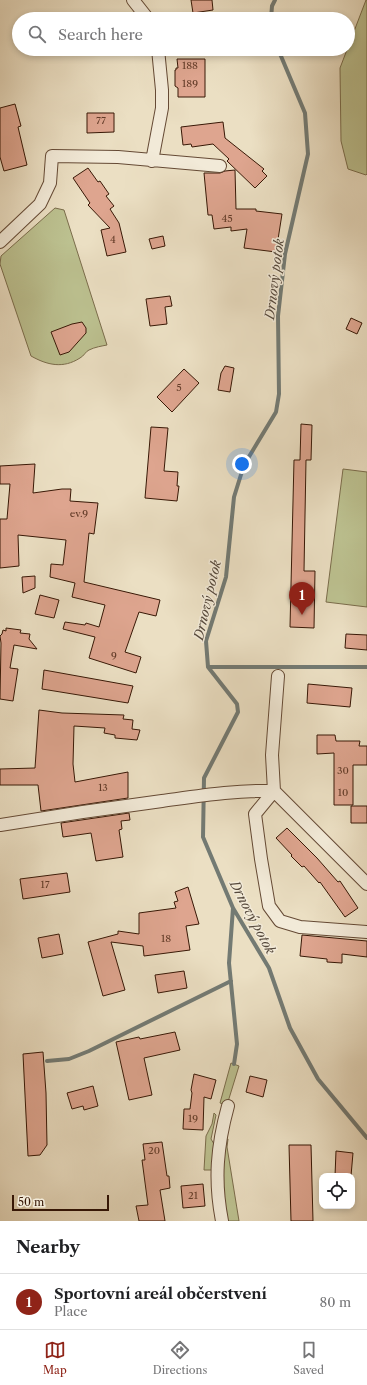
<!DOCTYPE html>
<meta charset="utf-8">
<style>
:root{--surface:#fff;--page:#f2f2f2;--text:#202124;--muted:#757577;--line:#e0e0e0;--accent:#8f2418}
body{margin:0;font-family:"Libre Caslon Text",serif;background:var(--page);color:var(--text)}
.controls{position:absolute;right:12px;bottom:12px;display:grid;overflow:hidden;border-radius:8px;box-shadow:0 2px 6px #0003}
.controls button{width:36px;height:36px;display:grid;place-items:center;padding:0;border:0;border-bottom:1px solid var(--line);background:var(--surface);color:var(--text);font:20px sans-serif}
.scale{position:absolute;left:12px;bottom:10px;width:97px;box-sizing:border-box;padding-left:4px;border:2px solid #381806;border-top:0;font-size:11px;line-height:14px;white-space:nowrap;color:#381806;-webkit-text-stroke:3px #f2ead8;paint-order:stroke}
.you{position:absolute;left:242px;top:464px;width:14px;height:14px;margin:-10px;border:3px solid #fff;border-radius:50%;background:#1a73e8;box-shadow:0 0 0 6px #1a73e833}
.badge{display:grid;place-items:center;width:26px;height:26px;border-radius:50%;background:var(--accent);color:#fff;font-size:13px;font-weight:700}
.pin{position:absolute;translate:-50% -33px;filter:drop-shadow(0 1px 2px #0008)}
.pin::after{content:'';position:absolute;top:21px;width:14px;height:12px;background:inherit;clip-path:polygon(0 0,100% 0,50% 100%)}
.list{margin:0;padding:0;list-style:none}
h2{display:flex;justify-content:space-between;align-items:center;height:52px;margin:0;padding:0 16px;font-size:17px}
h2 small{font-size:13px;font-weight:400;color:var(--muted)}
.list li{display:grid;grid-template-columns:26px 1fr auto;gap:12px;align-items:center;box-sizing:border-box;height:56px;padding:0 16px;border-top:1px solid var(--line)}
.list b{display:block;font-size:15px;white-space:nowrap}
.list p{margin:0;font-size:13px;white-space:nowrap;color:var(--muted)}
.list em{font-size:13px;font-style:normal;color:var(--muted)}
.icon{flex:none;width:22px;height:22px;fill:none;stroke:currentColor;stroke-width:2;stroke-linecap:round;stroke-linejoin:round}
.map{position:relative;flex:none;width:367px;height:1221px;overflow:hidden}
.search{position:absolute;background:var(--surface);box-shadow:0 2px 6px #0003;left:12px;right:12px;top:12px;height:44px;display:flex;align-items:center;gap:10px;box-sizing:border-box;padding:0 14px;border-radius:22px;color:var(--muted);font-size:15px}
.sheet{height:108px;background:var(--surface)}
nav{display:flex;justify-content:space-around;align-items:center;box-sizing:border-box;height:56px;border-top:1px solid var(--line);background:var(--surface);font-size:11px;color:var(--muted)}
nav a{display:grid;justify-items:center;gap:2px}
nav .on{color:var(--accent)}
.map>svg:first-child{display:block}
</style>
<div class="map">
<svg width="367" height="1221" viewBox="0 0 367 1221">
<rect width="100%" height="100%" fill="#ebdfc3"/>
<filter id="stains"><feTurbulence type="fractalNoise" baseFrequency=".005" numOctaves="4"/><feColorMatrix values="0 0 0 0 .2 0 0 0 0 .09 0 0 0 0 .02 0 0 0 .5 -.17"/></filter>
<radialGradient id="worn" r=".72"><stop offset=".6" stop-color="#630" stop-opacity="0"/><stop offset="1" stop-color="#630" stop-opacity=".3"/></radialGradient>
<!-- green -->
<path fill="#bcc190" stroke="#7a6c4b" d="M366,0h1v174l-1,1 -18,-6 -7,-28 -1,-73z
M55,208l9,2 43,135c-5,1 -12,2 -18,5 -3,1 -5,6 -9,8 -17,11 -33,7 -49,-2l-31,-92 1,-8z
M343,469l24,3v135l-41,-5z
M231,1063l8,3 -12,39 -7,-2z
M214,1113l2,2 -5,24 3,5 -2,26h-8l2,-34 6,-12z
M226,1139h2l-1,8 12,74h-12l-4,-29v-50z"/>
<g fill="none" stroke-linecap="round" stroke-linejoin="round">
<!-- stream -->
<path stroke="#737a73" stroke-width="4" d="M271,19l1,-13 3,-6
M278,49l27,64 3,41 -23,100 -7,62 1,78 -3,18 -32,53 -10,32 -8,80 -20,64 2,26 29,37 1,8 -34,66 -1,59 30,71 36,60 21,60 28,51 49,59
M208,667h159
M233,908l-4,55 8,81 -3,20
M47,1061l22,-2 20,-8 142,-70"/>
</g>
<!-- building -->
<path fill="#dea58f" stroke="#381806" d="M191,0h21l1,10 -20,3z
M177,59h28v38h-27v-9l-3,-2v-16h1v-2h2z
M15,104l6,22 -3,1 9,38 -23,6 -4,-14v-49z
M87,113h27v19l-27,1z
M223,122l2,16 39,31 -2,2 5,5 -12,12 -28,-27 2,-2 -16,-15 -21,3 -1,-3 -8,1 -2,-18z
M88,168l10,14 2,-1 9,13 -3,2 8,10 -4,3 9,14 7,29 -19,4 -6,-26 9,-2 -22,-23 2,-2 -17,-25z
M235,170l1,39h20v2l26,3 -6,38 -32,-4 3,-19 -16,2v-4l-17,2 -2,-14h-4l-4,-42h16l5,-2z
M163,236l2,10 -13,3 -3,-10z
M170,296l2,10 -7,1 2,17 -17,2 -4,-27z
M351,318l11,5 -5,11 -11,-5z
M82,322l4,6v5l-17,19 -9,3 -9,-23 21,-8z
M225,366l9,2 -4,24 -12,-2 3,-17z
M184,369l15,14 -27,29 -15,-15z
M301,424l11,1 -1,35h-5l-2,111h11l-1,57 -24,-1 4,-167h6z
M151,427l17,1 -4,43 14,1 -1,14h2l-2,15 -32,-3z
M35,464l-2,29 29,-4h9l-1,12 28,2 -4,31 -5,-1 -5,49 76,18 -4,16 -17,-4 -14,40 16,5 -5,16 -47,-15 6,-21 -32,-8 2,-7 20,3 1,-2 13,4 6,-22 -33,-8 3,-14 -25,-6 1,-13 12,1 3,-25 -48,-5 1,31 -19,2v-49h7l3,-35h-10v-18z
M35,576v12l-12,5 -1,-16z
M40,595l19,5 -5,18 -19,-4z
M6,628l15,2 -1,3 10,1 -1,5 8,10 -23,-4 -4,23 8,1 -5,32 -13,-2 1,-56 -1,-7 2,-2 1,-4 3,1z
M346,634l21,1v15l-22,-2z
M44,670l89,16 -5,17 -86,-14z
M308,684l44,4 -2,19 -43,-4z
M39,710l23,3 62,2 -1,4 10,1 -1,9 8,1 -3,10 -22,-2v-3l-11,-2 1,-5 -31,-2 -1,38 2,18 53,-10v26l-87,13 -3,-26h-38v-16l35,-1z
M317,735h18l1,6h24l-1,5h8v19h-14v40h-19v-52l-17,1z
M351,806h16v17h-16z
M129,813l1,7 -9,1 1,8 -3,1 4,27 -27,4 -5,-28 -28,4 -2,-14z
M287,828l30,30 21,24 2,-1 18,27 -13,9 -25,-35 -1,1 -15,-17 -2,1 -11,-11 1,-1 -16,-17z
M67,873l3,19 -47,7 -3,-20z
M188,887l11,37 -13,2 4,24 -46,6 -1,-10 -32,-4 14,48 -22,6 -15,-54 30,-8v-3l21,3v-21l37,-5 -2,-6 4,-1 -3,-9z
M59,934l4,20 -21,4 -4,-20z
M302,935l65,6v16l-25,-3v9l-15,-1v-3l-27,-3z
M184,971l3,17 -29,5 -3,-18z
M175,1032l5,18 -36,8 8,37 -23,5 -13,-58 23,-5 1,2z
M43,1052l3,41 1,52 -7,10 -12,1 -5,-102z
M194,1074l22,6 -5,19 -7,-2 -1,33 -20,-1 1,-20h6l2,-16 -1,-3z
M250,1076l17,4 -4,17 -17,-5z
M93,1086l5,20 -14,4 -1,-4 -11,3 -5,-16z
M162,1142l5,34h2l1,12 -10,2 5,31h-26l-3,-15 12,-1 -6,-45h3l-2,-16z
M289,1145h22l2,76h-22z
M336,1151l17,2 -2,23h-16z
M203,1184l2,22 -22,2 -2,-22z"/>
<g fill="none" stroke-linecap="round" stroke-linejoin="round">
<!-- minor casing -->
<g stroke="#654a35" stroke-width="14">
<path id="minor" d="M133,0l15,19
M152,161l10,-53v-18l-4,-41
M0,242l40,-38 10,-21 2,-27 66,1 102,9
M278,676l-6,79 2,36 93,93
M274,791l-19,23 6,45 8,47 11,15 20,6 67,5
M0,825c54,-9 108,-17 162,-24 37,-5 74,-11 112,-10
M222,1221c-8,-41 -5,-75 6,-115"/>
</g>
<!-- minor -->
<use href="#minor" stroke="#f2ead8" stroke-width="12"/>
</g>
<g text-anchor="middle" stroke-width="3" stroke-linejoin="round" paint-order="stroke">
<!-- number labels -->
<g font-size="10" fill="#623b28">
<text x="190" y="69">188</text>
<text x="190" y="87">189</text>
<text x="101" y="124">77</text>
<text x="227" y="222">45</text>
<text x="113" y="243">4</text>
<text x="179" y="391">5</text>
<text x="79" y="517">ev.9</text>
<text x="114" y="659">9</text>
<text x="343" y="774">30</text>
<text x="103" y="791">13</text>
<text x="343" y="796">10</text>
<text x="45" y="888">17</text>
<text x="166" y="942">18</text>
<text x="193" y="1122">19</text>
<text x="154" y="1154">20</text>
<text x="193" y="1199">21</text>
</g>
<!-- water labels -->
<g font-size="13" font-style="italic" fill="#56493c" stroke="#f2ead8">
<text transform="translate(274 279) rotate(-83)" y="5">Drnový potok</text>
<text transform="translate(207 600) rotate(-77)" y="5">Drnový potok</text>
<text transform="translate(253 917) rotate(62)" y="5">Drnový potok</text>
</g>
</g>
<rect width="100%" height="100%" filter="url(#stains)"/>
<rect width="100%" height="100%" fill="url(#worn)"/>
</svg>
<div class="controls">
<button><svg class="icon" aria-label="locate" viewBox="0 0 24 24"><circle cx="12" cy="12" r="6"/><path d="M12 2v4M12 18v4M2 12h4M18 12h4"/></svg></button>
</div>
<div class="scale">50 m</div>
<div class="you"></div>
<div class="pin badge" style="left:302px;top:615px">1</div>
<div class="search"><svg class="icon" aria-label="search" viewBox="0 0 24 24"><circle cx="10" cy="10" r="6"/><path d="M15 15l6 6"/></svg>Search here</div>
</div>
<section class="sheet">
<h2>Nearby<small></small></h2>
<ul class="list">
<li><span class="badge">1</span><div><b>Sportovní areál občerstvení</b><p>Place</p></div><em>80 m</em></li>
</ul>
</section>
<nav>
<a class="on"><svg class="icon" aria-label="map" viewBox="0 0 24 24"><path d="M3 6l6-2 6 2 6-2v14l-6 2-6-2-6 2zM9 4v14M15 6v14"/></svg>Map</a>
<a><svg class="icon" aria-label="directions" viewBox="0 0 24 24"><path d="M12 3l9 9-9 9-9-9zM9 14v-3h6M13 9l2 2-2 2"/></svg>Directions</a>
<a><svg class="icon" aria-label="saved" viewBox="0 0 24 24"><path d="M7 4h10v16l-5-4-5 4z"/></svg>Saved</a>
</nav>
